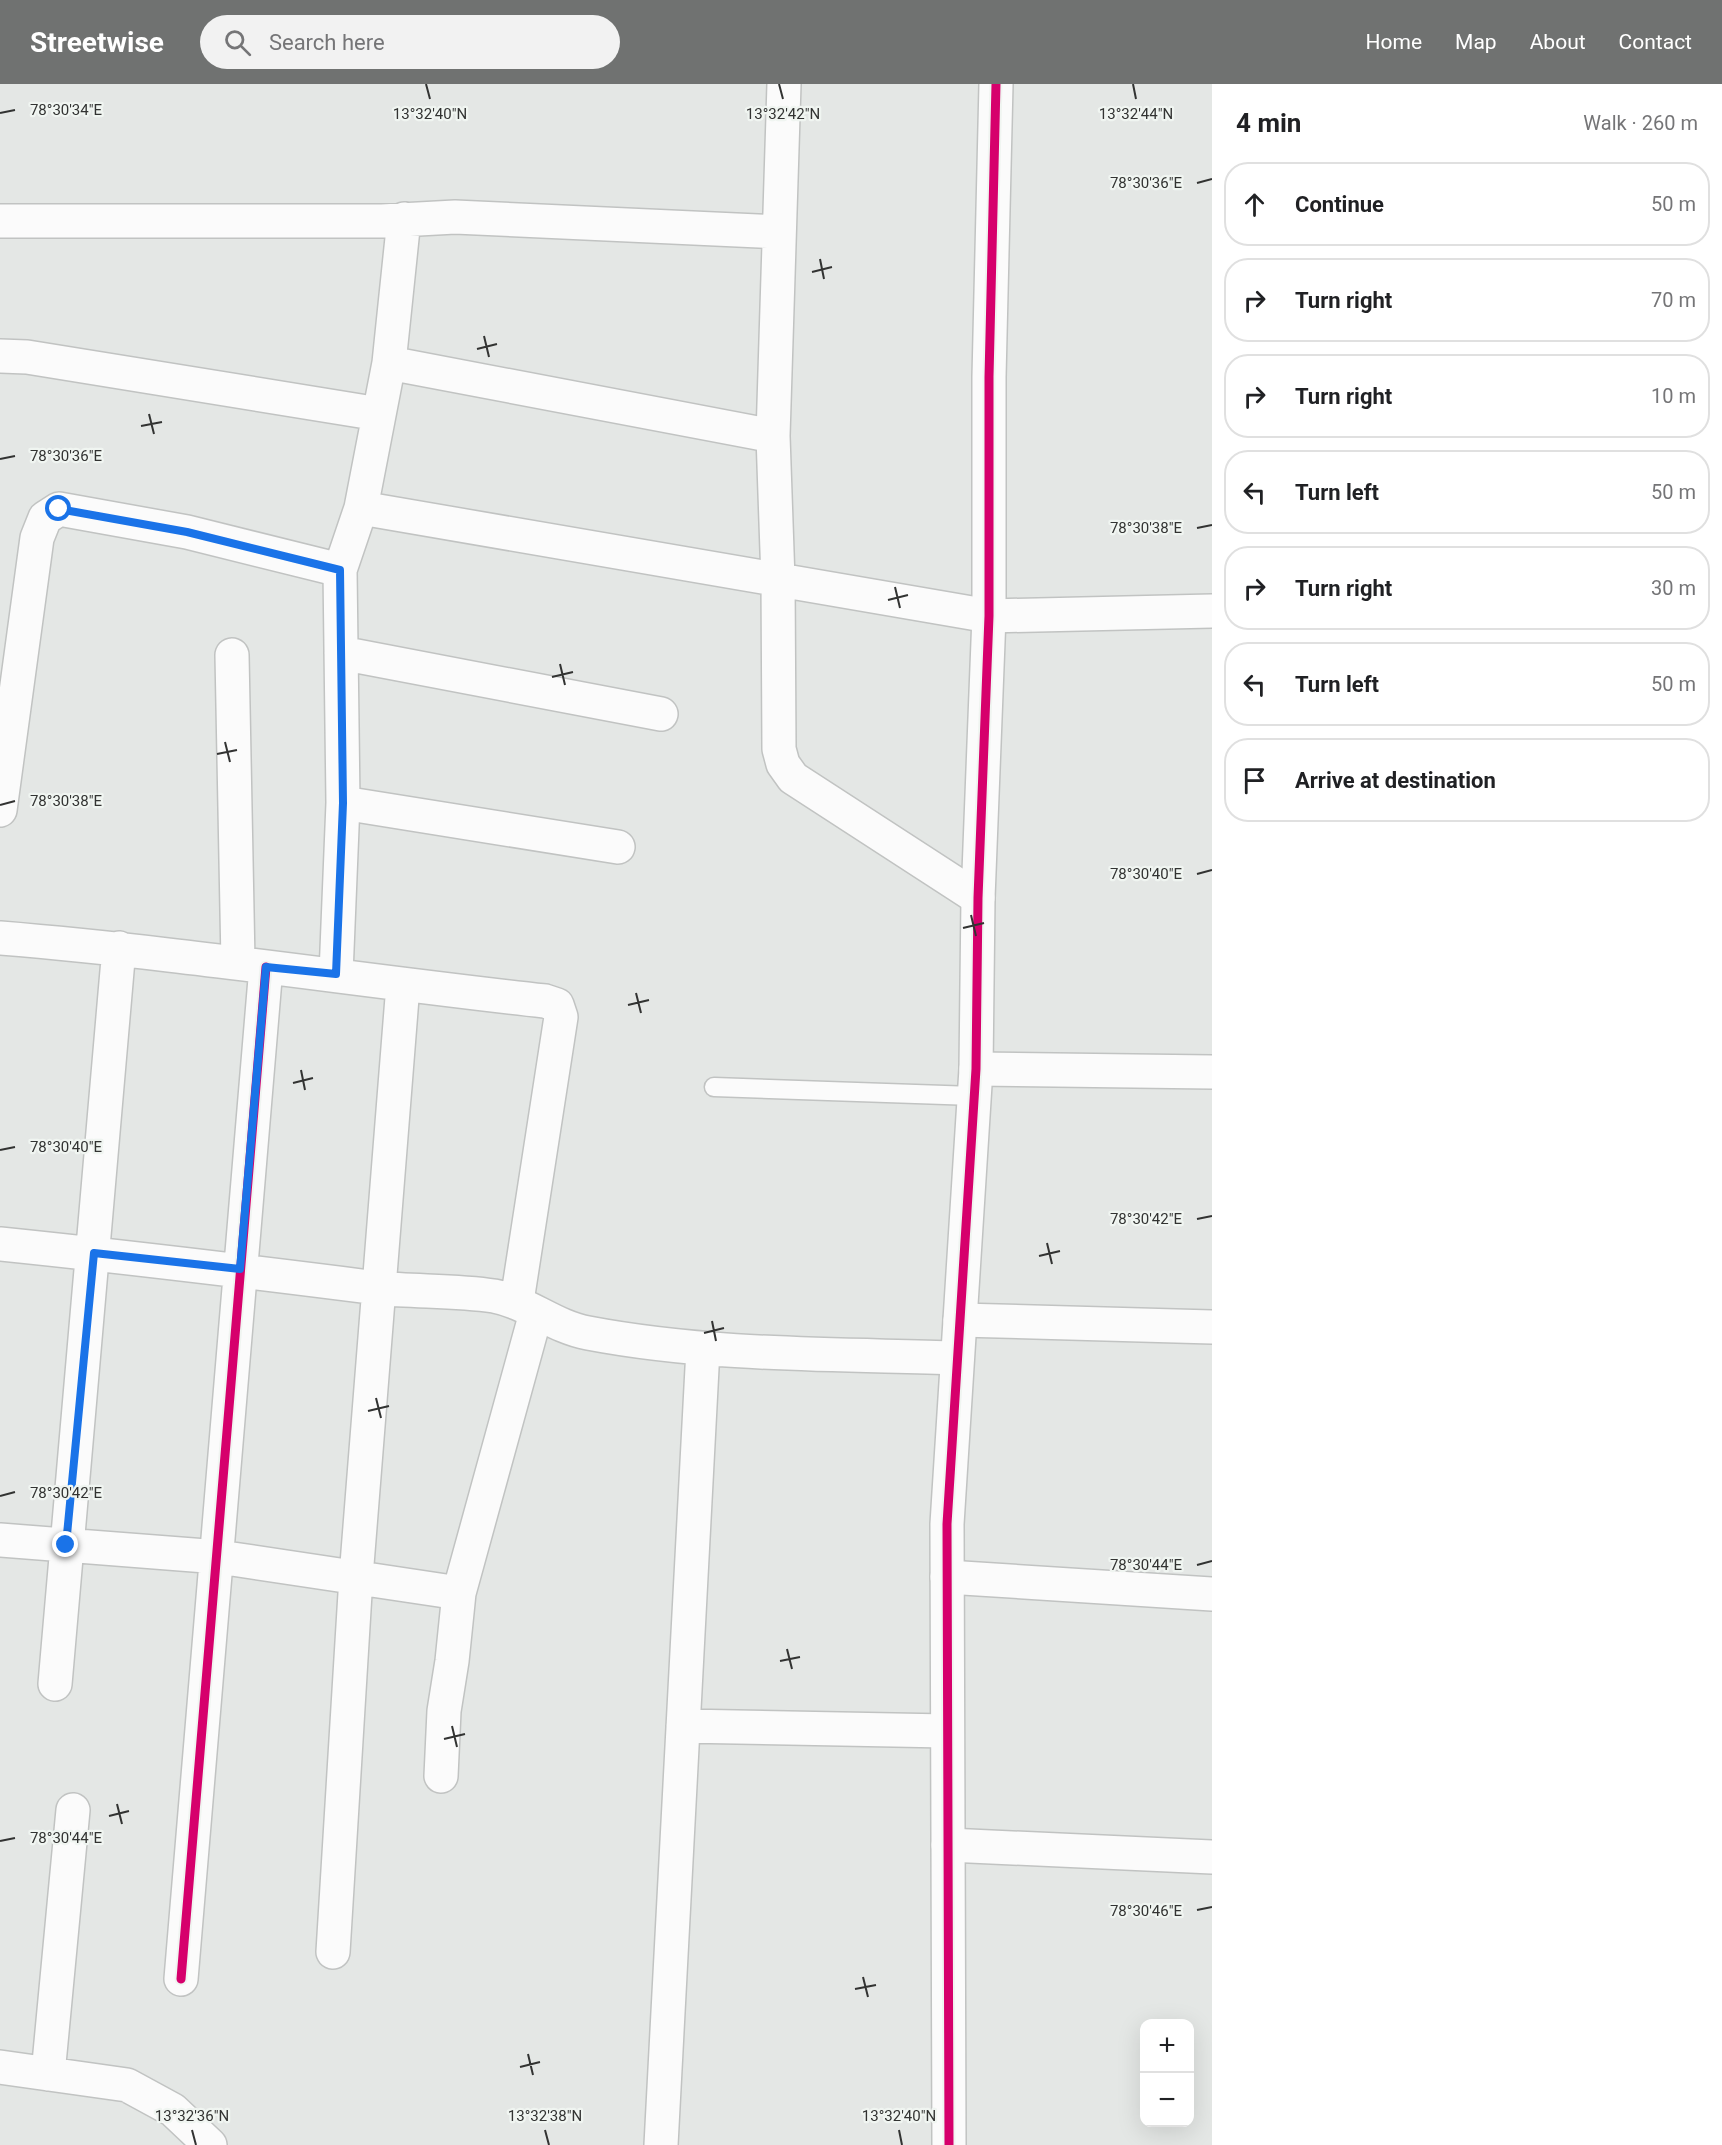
<!DOCTYPE html>
<meta charset="utf-8">
<style>
:root{--surface:#fff;--page:#f2f2f2;--text:#202124;--muted:#757577;--line:#e0e0e0;--accent:#707271}
body{margin:0;font-family:Roboto,sans-serif;background:var(--page);color:var(--text)}
.controls{position:absolute;right:18px;bottom:18px;display:grid;overflow:hidden;border-radius:12px;box-shadow:0 6px 24px #0002}
.controls button{width:54px;height:54px;display:grid;place-items:center;padding:0;border:0;border-bottom:2px solid var(--line);background:var(--surface);color:var(--text);font:30px sans-serif}
.stop{position:absolute;width:18px;height:18px;margin:-14px;border:4px solid #1a73e8;border-radius:50%;background:#fff}
.stop.end{background:#1a73e8;border-color:#fff;box-shadow:0 2px 6px #0008}
.list{margin:0;padding:0;list-style:none}
h2{display:flex;justify-content:space-between;align-items:center;height:78px;margin:0;padding:0 24px;font-size:26px}
h2 small{font-size:20px;font-weight:400;color:var(--muted)}
.list li{display:grid;grid-template-columns:39px 1fr auto;gap:18px;align-items:center;box-sizing:border-box;height:84px;margin:0 12px 12px;padding:0 12px;border:2px solid var(--line);border-radius:24px}
.list b{display:block;font-size:22px;white-space:nowrap}
.list em{font-size:20px;font-style:normal;color:var(--muted)}
.icon{flex:none;width:33px;height:33px;fill:none;stroke:currentColor;stroke-width:2;stroke-linecap:round;stroke-linejoin:round}
.map{position:relative;flex:none;width:1212px;height:2061px;overflow:hidden}
header{display:flex;align-items:center;gap:36px;box-sizing:border-box;height:84px;padding:0 30px;background:var(--accent);color:#fff}
header strong{font-size:28px}
nav{display:flex;gap:33px;margin-inline-start:auto;font-size:21px}
.search{width:420px;height:54px;background:var(--page);display:flex;align-items:center;gap:15px;box-sizing:border-box;padding:0 21px;border-radius:33px;color:var(--muted);font-size:22px}
main{display:flex}
aside{flex:1;background:var(--surface)}
.map>svg:first-child{display:block}
</style>
<header>
<strong>Streetwise</strong>
<div class="search"><svg class="icon" aria-label="search" viewBox="0 0 24 24"><circle cx="10" cy="10" r="6"/><path d="M15 15l6 6"/></svg>Search here</div>
<nav><a>Home</a><a>Map</a><a>About</a><a>Contact</a></nav>
</header>
<main>
<div class="map">
<svg width="1212" height="2061" viewBox="0 0 1212 2061">
<rect width="100%" height="100%" fill="#e4e7e5"/>
<g fill="none" stroke-linecap="round" stroke-linejoin="round">
<!-- service casing -->
<g stroke="#c1c3c2" stroke-width="21">
<path id="service" d="M714,1003l260,9"/>
</g>
<!-- minor casing -->
<g stroke="#c1c3c2" stroke-width="36">
<path id="minor" d="M784,0l-11,352 5,144 1,169 4,15 10,14 185,120
M0,137h382l73,-4 324,15
M0,272l27,1 352,57
M389,279l384,73
M361,424l628,108 223,-5
M341,569l320,61
M232,571l6,307
M343,719l275,44
M0,726l37,-272 8,-20 14,-9 128,23 153,38
M0,854c183,15 363,43 545,63l12,4 4,12 -44,284
M336,890l7,-171 -3,-233 21,-62 28,-145 15,-144
M976,985l236,3
M0,1160c126,13 251,28 377,44 39,4 78,2 117,8 33,6 60,31 94,37 121,23 246,21 369,25
M960,1236l252,7
M0,1456l219,17 240,36
M947,1493l265,17
M55,1600l64,-736
M683,1642l264,5
M441,1692l3,-65 8,-50 7,-68 77,-280
M948,1761l264,12
M333,1868l23,-375 47,-592
M181,1895l85,-1012
M0,1983l127,18 46,25 37,35
M48,1990l25,-264
M661,2061l42,-796"/>
</g>
<!-- tertiary casing -->
<g stroke="#c1c3c2" stroke-width="36">
<path id="tertiary" d="M949,2061l-2,-621 29,-455 2,-171 11,-282v-239l7,-293"/>
</g>
<!-- service -->
<use href="#service" stroke="#fbfbfb" stroke-width="18"/>
<!-- minor -->
<use href="#minor" stroke="#fbfbfb" stroke-width="33"/>
<!-- tertiary -->
<use href="#tertiary" stroke="#fbfbfb" stroke-width="33"/>
<!-- cycleway casing -->
<g stroke="#f0f5f1" stroke-width="13">
<path id="cycleway" d="M181,1895l85,-1012
M949,2061l-2,-621 29,-455 2,-171 11,-282v-239l7,-293"/>
</g>
<!-- cycleway -->
<use href="#cycleway" stroke="#d6006c" stroke-width="9"/>
</g>
<g fill="none" stroke-linecap="round" stroke-linejoin="round">
<!-- route -->
<path stroke="#1a73e8" stroke-width="8" d="M59,425l128,23 153,38 3,233 -7,171 -70,-7 -26,302 -146,-16 -28,292"/>
</g>
<!-- ticks -->
<path fill="none" stroke="#323332" stroke-width="2" d="M426,0l4,15M779,0l4,15M1133,0l3,15M0,29l15,-3M1197,99l15,-4M820,175l4,20M812,188l20,-5M484,252l5,21M477,265l20,-5M149,330l5,20M141,342l21,-4M0,375l15,-3M1197,444l15,-3M895,503l5,21M888,516l20,-5M560,580l5,21M552,593l21,-5M225,658l5,20M217,670l20,-4M0,721l15,-4M1197,790l15,-4M971,831l5,21M963,844l21,-5M636,909l5,20M628,921l21,-5M301,986l4,20M293,999l20,-5M0,1066l15,-3M1197,1135l15,-3M1047,1159l5,21M1039,1172l21,-5M712,1237l4,20M704,1249l20,-5M376,1314l5,20M368,1327l21,-5M0,1412l15,-4M1197,1481l15,-4M787,1565l5,20M780,1577l20,-4M452,1642l5,21M444,1655l21,-5M117,1720l5,20M109,1732l20,-5M0,1757l15,-3M1197,1826l15,-3M863,1893l5,20M855,1905l21,-4M528,1970l5,21M520,1983l20,-5M192,2046l4,15M545,2046l4,15M899,2046l3,15"/>
<g font-size="15" text-anchor="middle" fill="#323332" stroke="#f0f5f1" stroke-width="4.5" stroke-linejoin="round" paint-order="stroke">
<text x="66" y="31">78°30'34"E</text>
<text x="430" y="35">13°32'40"N</text>
<text x="783" y="35">13°32'42"N</text>
<text x="1136" y="35">13°32'44"N</text>
<text x="1146" y="104">78°30'36"E</text>
<text x="66" y="377">78°30'36"E</text>
<text x="1146" y="449">78°30'38"E</text>
<text x="66" y="722">78°30'38"E</text>
<text x="1146" y="795">78°30'40"E</text>
<text x="66" y="1068">78°30'40"E</text>
<text x="1146" y="1140">78°30'42"E</text>
<text x="66" y="1414">78°30'42"E</text>
<text x="1146" y="1486">78°30'44"E</text>
<text x="66" y="1759">78°30'44"E</text>
<text x="1146" y="1832">78°30'46"E</text>
<text x="192" y="2037">13°32'36"N</text>
<text x="545" y="2037">13°32'38"N</text>
<text x="899" y="2037">13°32'40"N</text>
</g>
</svg>
<div class="controls">
<button>+</button>
<button>−</button>
</div>
<div class="stop" style="left:59px;top:425px"></div>
<div class="stop end" style="left:66px;top:1461px"></div>
</div>
<aside>
<h2>4 min<small>Walk · 260 m</small></h2>
<ul class="list">
<li><svg class="icon" aria-label="ahead" viewBox="0 0 24 24"><path d="M12 20V5M6 11l6-6 6 6"/></svg><div><b>Continue</b></div><em>50 m</em></li>
<li><svg class="icon" aria-label="right" viewBox="0 0 24 24"><path d="M7 20v-9h11M14 6l5 5-5 5"/></svg><div><b>Turn right</b></div><em>70 m</em></li>
<li><svg class="icon" aria-label="right" viewBox="0 0 24 24"><path d="M7 20v-9h11M14 6l5 5-5 5"/></svg><div><b>Turn right</b></div><em>10 m</em></li>
<li><svg class="icon" aria-label="left" viewBox="0 0 24 24"><path d="M17 20v-9H6M10 6l-5 5 5 5"/></svg><div><b>Turn left</b></div><em>50 m</em></li>
<li><svg class="icon" aria-label="right" viewBox="0 0 24 24"><path d="M7 20v-9h11M14 6l5 5-5 5"/></svg><div><b>Turn right</b></div><em>30 m</em></li>
<li><svg class="icon" aria-label="left" viewBox="0 0 24 24"><path d="M17 20v-9H6M10 6l-5 5 5 5"/></svg><div><b>Turn left</b></div><em>50 m</em></li>
<li><svg class="icon" aria-label="arrive" viewBox="0 0 24 24"><path d="M6 21V4h12l-3 4 3 4H6"/></svg><div><b>Arrive at destination</b></div></li>
</ul>
</aside>
</main>
